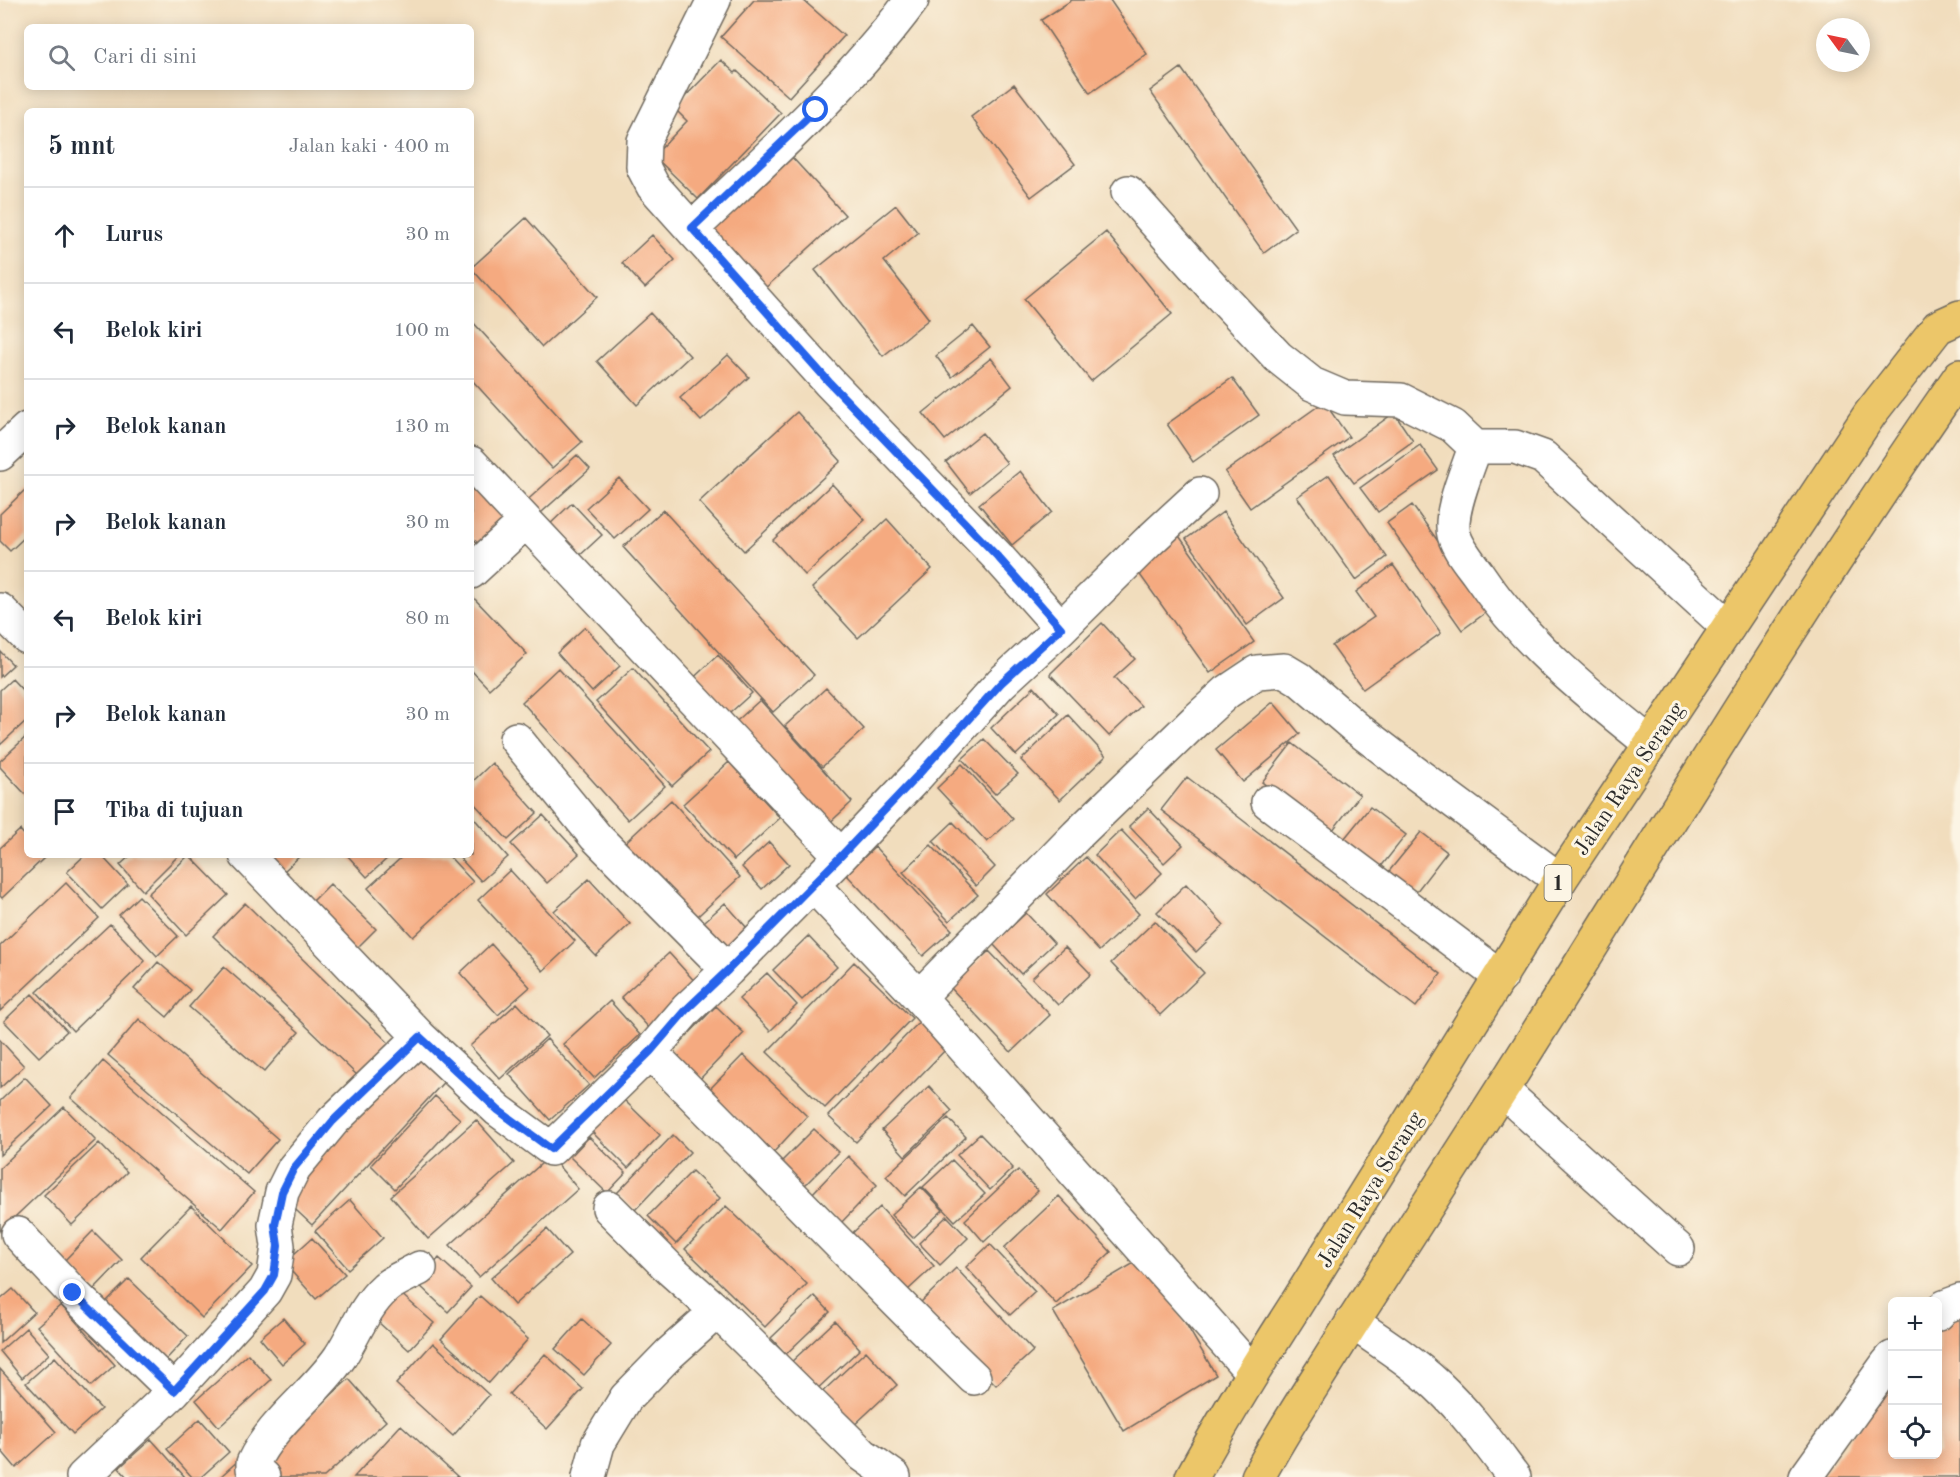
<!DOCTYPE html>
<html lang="id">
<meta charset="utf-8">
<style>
:root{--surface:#fff;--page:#f6f6f7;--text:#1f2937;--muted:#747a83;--line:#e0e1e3}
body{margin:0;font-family:"Old Standard TT",serif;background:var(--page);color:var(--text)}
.controls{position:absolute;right:18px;bottom:18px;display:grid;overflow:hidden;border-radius:9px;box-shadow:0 3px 15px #0003}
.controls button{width:54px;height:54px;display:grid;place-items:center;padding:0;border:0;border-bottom:2px solid var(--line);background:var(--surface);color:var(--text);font:30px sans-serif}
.compass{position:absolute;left:1816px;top:18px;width:54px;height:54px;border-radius:50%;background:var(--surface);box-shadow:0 3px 15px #0003;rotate:303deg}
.stop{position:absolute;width:18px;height:18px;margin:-14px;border:4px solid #2563eb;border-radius:50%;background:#fff}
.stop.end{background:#2563eb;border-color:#fff;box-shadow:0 2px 6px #0008}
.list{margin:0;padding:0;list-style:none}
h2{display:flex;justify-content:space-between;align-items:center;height:78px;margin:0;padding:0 24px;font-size:26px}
h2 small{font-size:20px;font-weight:400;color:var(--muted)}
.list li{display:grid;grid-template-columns:39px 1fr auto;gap:18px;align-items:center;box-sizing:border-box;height:96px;padding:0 24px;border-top:2px solid var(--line)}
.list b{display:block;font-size:22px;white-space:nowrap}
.list em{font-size:20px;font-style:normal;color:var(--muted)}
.icon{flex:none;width:33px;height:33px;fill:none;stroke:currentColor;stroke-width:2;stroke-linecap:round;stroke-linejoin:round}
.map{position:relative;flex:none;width:1960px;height:1477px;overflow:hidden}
.search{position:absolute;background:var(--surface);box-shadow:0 3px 15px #0003;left:24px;top:24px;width:450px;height:66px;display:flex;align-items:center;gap:15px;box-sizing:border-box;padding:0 21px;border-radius:9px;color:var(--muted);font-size:22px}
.panel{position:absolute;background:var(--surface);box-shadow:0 3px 15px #0003;left:24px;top:108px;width:450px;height:750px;border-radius:9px}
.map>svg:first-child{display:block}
</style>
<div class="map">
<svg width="1960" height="1477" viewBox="0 0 1960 1477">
<rect width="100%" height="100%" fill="#fcf5e5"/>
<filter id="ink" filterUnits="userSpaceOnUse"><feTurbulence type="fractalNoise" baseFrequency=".0167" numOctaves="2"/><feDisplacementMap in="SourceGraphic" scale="12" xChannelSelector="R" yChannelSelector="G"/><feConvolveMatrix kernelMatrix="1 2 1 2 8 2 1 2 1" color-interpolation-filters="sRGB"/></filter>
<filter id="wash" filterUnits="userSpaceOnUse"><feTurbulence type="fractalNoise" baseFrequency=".008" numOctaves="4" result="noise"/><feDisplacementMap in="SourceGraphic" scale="24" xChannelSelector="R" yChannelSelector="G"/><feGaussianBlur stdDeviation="1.35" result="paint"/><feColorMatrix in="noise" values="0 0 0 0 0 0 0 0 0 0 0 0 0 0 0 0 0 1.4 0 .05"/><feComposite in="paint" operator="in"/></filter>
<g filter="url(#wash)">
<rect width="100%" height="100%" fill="#f1ddbd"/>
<g id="blocks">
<!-- building -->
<path fill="#f5aa80" d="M754,0h49l41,36 -55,61 -68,-60z
M1072,0h38l37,54 -57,39 -49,-73z
M721,60l14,13 2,-2 44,42 -83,86 -44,-43 33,-35 -13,-13z
M1181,68l115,161 -32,24 -114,-162z
M1014,84l61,80 -44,33 -60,-80z
M789,154l56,61 -83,76 -56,-61z
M896,205l22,28 -34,28 45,58 -46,37 -68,-86z
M526,218l71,79 -55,50 -71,-79z
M1106,232l66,82 -81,67 -67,-82z
M652,235l23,25 -30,28 -23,-25z
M650,313l40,43 -53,49 -40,-44z
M471,320l111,122 -30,26 -81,-89z
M973,326l17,21 -38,30 -16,-21z
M728,355l21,22 -48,44 -21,-23z
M991,358l21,28 -67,54 -22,-27z
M1232,378l27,37 -66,47 -26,-38z
M1324,402l25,35 -99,71 -25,-36z
M797,412l44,49 -97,90 -45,-49z
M1394,413l19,28 -59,42 -20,-27z
M982,433l25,30 -37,30 -24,-31z
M1420,445l18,25 -60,42 -18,-24z
M577,455l13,14 -57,51 -12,-14z
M471,471l43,45 -33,31 -10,-11z
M1020,471l32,41 -40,33 -33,-41z
M1329,475l58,82 -31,23 -59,-83z
M619,478l29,31 -33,30 -29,-31z
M832,484l33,36 -60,55 -32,-35z
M27,488v47l-17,16 -10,-10v-27z
M572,503l30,32 -27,25 -29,-32z
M1412,505l76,106 -26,19 -75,-107z
M663,510l151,165 -41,37 -150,-165z
M1223,512l61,86 -37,27 -61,-86z
M887,519l45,50 -74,69 -46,-50z
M1177,533l77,109 -44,31 -77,-108z
M1393,565l48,68 -78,56 -31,-43 42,-29 -18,-25z
M471,595l56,59 -38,35 -18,-19z
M1102,623l33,36 -21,19 27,28 -32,30 -59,-62z
M585,627l35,39 -28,26 -35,-39z
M0,651l13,14 -13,12z
M718,655l34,38 -32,29 -34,-37z
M558,668l107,118 -37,34 -106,-118z
M633,668l76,84 -37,34 -76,-84z
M12,679l15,16v25l-27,25v-55z
M1034,687l25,27 -43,41 -25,-27z
M826,688l38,41 -42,38 -37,-41z
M760,700l92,102 -29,27 -93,-102z
M1273,702l27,32 -57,48 -27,-32z
M1068,715l38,41 -46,44 -39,-40z
M27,736v60l-27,-29v-6z
M984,739l34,35 -23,20 -33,-35z
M1292,743l68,52 -31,40 -67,-53z
M729,762l51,56 -46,42 -51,-56z
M492,763l45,50 -29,27 -37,-40v-17z
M962,764l51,55 -26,23 -50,-54z
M1187,777l254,197 -25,33 -255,-197z
M671,800l69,77 -53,49 -70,-76z
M1370,807l36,28 -30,38 -36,-29z
M1148,808l35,37 -19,18 -35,-37z
M471,815l37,42 -27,24 -24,-26h14z
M543,815l36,39 -32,29 -36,-39z
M953,822l42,45 -19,19 -43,-45z
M20,830l7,8v17h17l1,2 -43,41 -2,-2v-48z
M1121,830l41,43 -27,26 -40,-44z
M1421,832l26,20 -34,44 -27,-21z
M769,842l20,22 -27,25 -20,-22z
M931,845l47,50 -29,26 -46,-49z
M875,847l77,83 -29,26 -77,-82z
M85,855h16l27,29 -26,25 -35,-37z
M131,855h48l-36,36 -23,-26z
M189,855l39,40 -42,40 -38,-41z
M266,855h35l-18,17z
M347,855h44l-24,22z
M404,855h44l25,27 -60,55 -45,-49z
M1086,857l53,57 -40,37 -52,-57z
M510,870l65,71 -32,30 -65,-71z
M589,879l41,45 -34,32 -42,-45z
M66,883l33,35 -99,93v-65z
M330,884l46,45 -25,25 -46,-45z
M1186,884l38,41 -28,27 -39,-40z
M139,896l39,40 -21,20 -38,-41z
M245,903l147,143 -31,33 -148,-143z
M725,903l22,25 -30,27 -22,-25z
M1026,913l28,30 -33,31 -28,-30z
M1155,921l49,52 -44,42 -49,-52z
M110,924l35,37 -72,70 -36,-39z
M808,936l29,31 -35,33 -29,-30z
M491,944l39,43 -32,28 -38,-42z
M1065,947l26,27 -33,31 -26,-27z
M989,951l61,64 -39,37 -61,-65z
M669,953l29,32 -48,44 -29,-32z
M158,962l32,28 -23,27 -33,-28z
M854,962l58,56 -87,90 -58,-56z
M224,967l75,65 -35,40 -75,-65z
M767,973l30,32 -27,26 -31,-32z
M32,994l35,37 -28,26 -35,-36z
M610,1001l30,34 -46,43 -31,-34z
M517,1003l30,33 -47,43 -30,-33z
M716,1006l28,27 -45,47 -28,-28z
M923,1018l27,27 -94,97 -28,-26z
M139,1019l139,120 -31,35 -139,-119z
M547,1039l42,46 -39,35 -41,-46z
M0,1040l24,26 -24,22z
M422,1048l29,26 -139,151 -29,-27z
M743,1055l64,61 -35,38 -64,-63z
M103,1061l151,131 -32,37 -151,-131z
M25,1077l27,29 -52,49v-54z
M929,1086l23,25 -47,45 -23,-26z
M435,1096l25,23 -65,70 -24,-24z
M621,1097l39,38 -32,33 -38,-38z
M64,1107l32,33 -96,91v-63z
M948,1118l18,19 -61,59 -19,-20z
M476,1120l38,43 -86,76 -37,-43z
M814,1129l24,23 -41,41 -24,-23z
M980,1134l33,34 -23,22 -33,-35z
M673,1135l17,17 -55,58 -18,-17z
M589,1137l37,36 -19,20 -37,-36z
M99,1143l28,29 -55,53 -28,-30z
M550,1156l28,33 -99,88 -29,-32z
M848,1156l29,29 -37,39 -29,-29z
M952,1160l33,34 -30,27 -32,-34z
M1018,1170l20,21 -54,51 -19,-22z
M692,1171l28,27 -44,46 -28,-28z
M921,1187l22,23 -30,28 -22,-23z
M1059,1196l52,56 -55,52 -52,-56z
M350,1200l33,38 -35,31 -33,-38z
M191,1206l61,60 -50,52 -61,-61z
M726,1206l81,78 -42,43 -80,-78z
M880,1207l54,59 -37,34 -54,-58z
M947,1216l21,22 -28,27 -21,-22z
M547,1229l23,26 -56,50 -23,-27z
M93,1231l29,29 -29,30 -29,-29z
M312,1238l33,36 -29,25 -32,-36z
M990,1244l45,48 -25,23 -44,-48z
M1146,1256l70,119 -92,56 -71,-120z
M439,1258l32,29 -23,25 -31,-29z
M956,1268l77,83 -37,34 -77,-81z
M129,1279l59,57 -29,31 -60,-58z
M391,1285l43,38 -25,27 -42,-38z
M13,1289l21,23 -34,31v-43z
M480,1296l48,43 -39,44 -48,-44z
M815,1296l15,16 -44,42 -15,-16z
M61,1305l54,60 -24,21 -54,-60z
M1960,1317v160h-138l70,-96v73h46v-130z
M283,1318l22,26 -23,20 -22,-26z
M582,1319l29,26 -27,30 -29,-26z
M835,1321l25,28 -46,43 -25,-28z
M26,1328l23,26 -27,24 -22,-27z
M433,1343l56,52 -36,41 -57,-52z
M866,1351l31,34 -47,44 -31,-34z
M248,1354l23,26 -52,47 -23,-27z
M545,1354l38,35 -36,40 -38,-35z
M55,1357l46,52 -28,25 -47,-51z
M0,1369l56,63 -40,36 -16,-19z
M349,1379l37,42 -62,56h-46l-17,-19z
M200,1419l29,33 -28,25h-9l-25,-28z
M401,1425l57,52h-104z
M151,1439l34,38h-58l-8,-9z
M240,1459l16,18h-36z"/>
</g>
</g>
<g filter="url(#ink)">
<use href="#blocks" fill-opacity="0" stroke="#70695e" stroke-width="1.5"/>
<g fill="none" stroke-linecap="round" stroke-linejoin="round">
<!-- minor casing -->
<g stroke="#70695e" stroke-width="36">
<path id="minor" d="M1128,192l89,100 61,65 34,27 33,14 56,2 52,26 22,21h40l28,10 185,170
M692,229c77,-73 157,-144 220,-229
M1475,447c-7,22 -27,66 -21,88 4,14 16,28 24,39 47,70 108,118 173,170
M0,454l27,-25
M471,463l370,393
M471,572l54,-50
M0,610l27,27
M1061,628l87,-86 52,-48
M516,739l80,98 132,133
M1268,802l233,175
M246,855l174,182 78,73 53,39 99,-97 37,-43 41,-39 113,-114 76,-80 84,-93 60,-55 -64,-72 -168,-174 -176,-196 -10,-19 1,-26 70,-141
M813,885l106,112 333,375
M919,997l158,-162 118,-114 32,-29 30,-20 27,-2 15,9 56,48 59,45 146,108
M650,1052c109,108 214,220 324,326
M1502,1090l176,159
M609,1208l62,62 46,41 146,144 31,22
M18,1234l55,59 101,98
M1938,1314l6,-7 16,-6
M1352,1322c29,20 59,39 85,63 31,29 52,59 77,92
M83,1477l91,-86 91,-100 9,-16 4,-29 -3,-21 7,-33 12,-24 39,-47 87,-84
M263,1477l-10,-9v-5c20,-42 61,-68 87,-106 15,-23 24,-50 45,-69 7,-7 25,-14 35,-20
M589,1477l9,-33 28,-46 43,-44 48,-43
M1806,1477l81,-113 5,-6"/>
</g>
<!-- highway casing -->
<g stroke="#70695e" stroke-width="36">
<path id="highway" d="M1192,1477c32,-59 67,-115 103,-171l265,-426 310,-466 68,-87 22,-10
M1258,1477c24,-46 54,-90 82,-135 57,-90 116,-180 173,-270 147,-234 289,-470 447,-696"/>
</g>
<!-- minor -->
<use href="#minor" stroke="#fff" stroke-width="33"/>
<!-- highway -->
<use href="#highway" stroke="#ecc669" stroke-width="33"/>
</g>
</g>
<g fill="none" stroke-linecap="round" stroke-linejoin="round" filter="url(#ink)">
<!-- route -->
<path stroke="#2563eb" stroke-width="8" d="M73,1293l101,98 91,-100 9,-16 4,-29 -3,-21 7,-33 12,-24 39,-47 87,-84 78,73 53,39 99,-97 37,-43 41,-39 113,-114 76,-80 84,-93 60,-55 -64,-72 -168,-174 -137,-154 124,-118"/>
</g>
<g text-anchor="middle" stroke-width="6" stroke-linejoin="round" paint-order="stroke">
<!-- shield labels -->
<rect fill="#fcf5e5" stroke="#6a6863" stroke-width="1.5" x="1544.5" y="865" width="27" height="36" rx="4.5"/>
<g font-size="21" font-weight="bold" fill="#2b2b2b">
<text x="1558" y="890">1</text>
</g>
<!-- street labels -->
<g font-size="22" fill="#2b2b2b" stroke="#fcf5e5">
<text transform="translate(1628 778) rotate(-56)" y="8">Jalan Raya Serang</text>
<text transform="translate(1369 1189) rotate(-58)" y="8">Jalan Raya Serang</text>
</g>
</g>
</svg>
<div class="controls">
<button>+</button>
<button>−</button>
<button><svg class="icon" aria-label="locate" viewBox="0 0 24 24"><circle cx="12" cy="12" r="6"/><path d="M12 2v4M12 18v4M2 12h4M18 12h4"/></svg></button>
</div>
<svg class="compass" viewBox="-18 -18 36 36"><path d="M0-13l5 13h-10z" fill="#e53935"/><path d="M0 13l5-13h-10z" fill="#747a83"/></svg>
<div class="stop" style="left:816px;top:110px"></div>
<div class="stop end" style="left:73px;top:1293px"></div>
<div class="search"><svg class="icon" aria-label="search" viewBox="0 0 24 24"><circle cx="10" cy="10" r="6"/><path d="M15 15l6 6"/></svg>Cari di sini</div>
<section class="panel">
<h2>5 mnt<small>Jalan kaki · 400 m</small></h2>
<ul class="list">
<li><svg class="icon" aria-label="ahead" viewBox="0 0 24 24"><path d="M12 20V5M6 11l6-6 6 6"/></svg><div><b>Lurus</b></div><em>30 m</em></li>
<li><svg class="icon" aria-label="left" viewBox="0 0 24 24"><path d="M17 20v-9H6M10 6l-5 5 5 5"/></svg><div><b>Belok kiri</b></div><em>100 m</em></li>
<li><svg class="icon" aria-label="right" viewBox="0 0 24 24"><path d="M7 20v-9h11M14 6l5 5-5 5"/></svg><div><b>Belok kanan</b></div><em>130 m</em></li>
<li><svg class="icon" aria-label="right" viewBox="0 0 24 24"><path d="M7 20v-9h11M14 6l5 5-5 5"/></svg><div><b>Belok kanan</b></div><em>30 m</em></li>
<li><svg class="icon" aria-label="left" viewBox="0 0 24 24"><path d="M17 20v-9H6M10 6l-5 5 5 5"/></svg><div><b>Belok kiri</b></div><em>80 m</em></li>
<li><svg class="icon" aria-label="right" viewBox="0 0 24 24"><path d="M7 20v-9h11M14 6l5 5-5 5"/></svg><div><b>Belok kanan</b></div><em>30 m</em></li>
<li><svg class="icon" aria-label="arrive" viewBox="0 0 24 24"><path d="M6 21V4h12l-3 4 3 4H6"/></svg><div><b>Tiba di tujuan</b></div></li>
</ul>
</section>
</div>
